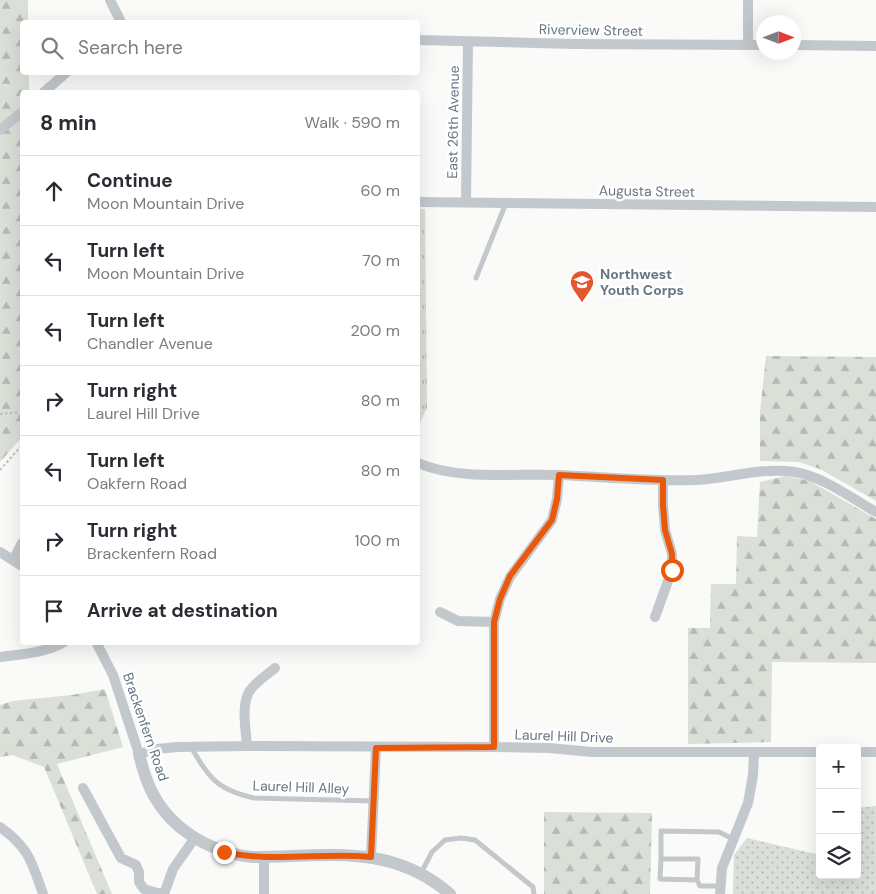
<!DOCTYPE html>
<meta charset="utf-8">
<style>
:root{--surface:#fff;--page:#f7f7f7;--text:#2b2b33;--muted:#7c7c81;--line:#e1e1e2}
body{margin:0;font-family:"DM Sans",sans-serif;background:var(--page);color:var(--text)}
.controls{position:absolute;right:15px;bottom:15px;display:grid;overflow:hidden;border-radius:5px;box-shadow:0 5px 20px #0002}
.controls button{width:45px;height:45px;display:grid;place-items:center;padding:0;border:0;border-bottom:1px solid var(--line);background:var(--surface);color:var(--text);font:25px sans-serif}
.compass{position:absolute;left:756px;top:15px;width:45px;height:45px;border-radius:50%;background:var(--surface);box-shadow:0 5px 20px #0002;rotate:90deg}
.stop{position:absolute;width:15px;height:15px;margin:-11px;border:4px solid #ea580c;border-radius:50%;background:#fff}
.stop.end{background:#ea580c;border-color:#fff;box-shadow:0 1px 5px #0008}
.list{margin:0;padding:0;list-style:none}
h2{display:flex;justify-content:space-between;align-items:center;height:65px;margin:0;padding:0 20px;font-size:21px}
h2 small{font-size:16px;font-weight:400;color:var(--muted)}
.list li{display:grid;grid-template-columns:32px 1fr auto;gap:15px;align-items:center;box-sizing:border-box;height:70px;padding:0 20px;border-top:1px solid var(--line)}
.list b{display:block;font-size:19px;white-space:nowrap}
.list p{margin:0;font-size:16px;white-space:nowrap;color:var(--muted)}
.list em{font-size:16px;font-style:normal;color:var(--muted)}
.icon{flex:none;width:28px;height:28px;fill:none;stroke:currentColor;stroke-width:2;stroke-linecap:round;stroke-linejoin:round}
.map{position:relative;flex:none;width:876px;height:894px;overflow:hidden}
.search{position:absolute;background:var(--surface);box-shadow:0 5px 20px #0002;left:20px;top:20px;width:400px;height:55px;display:flex;align-items:center;gap:12px;box-sizing:border-box;padding:0 18px;border-radius:5px;color:var(--muted);font-size:19px}
.panel{position:absolute;background:var(--surface);box-shadow:0 5px 20px #0002;left:20px;top:90px;width:400px;height:555px;border-radius:5px}
.map>svg:first-child{display:block}
</style>
<div class="map">
<svg width="876" height="894" viewBox="0 0 876 894">
<defs>
<pattern id="grass-dots" width="8" height="8" patternUnits="userSpaceOnUse" patternTransform="scale(1.25)"><rect width="8" height="8" fill="#dadfd7"/><path d="M2 2h.1M6 6h.1" fill="none" stroke="#b4b9b4" stroke-width="1.8" stroke-linecap="round"/></pattern>
<pattern id="forest-firs" width="22" height="20" patternUnits="userSpaceOnUse" patternTransform="scale(1.25)"><rect width="22" height="20" fill="#dadfd7"/><path d="M5 1l3.5 6h-7zM16 11l3.5 6h-7z" fill="#b4b9b4"/></pattern>
<pattern id="park-tufts" width="24" height="20" patternUnits="userSpaceOnUse" patternTransform="scale(1.25)"><rect width="24" height="20" fill="#dadfd7"/><path d="M3 7l-1-3M5 7V3M7 7l1-3M15 17l-1-3M17 17v-4M19 17l1-3" fill="none" stroke="#b4b9b4"/></pattern>
</defs>
<rect width="100%" height="100%" fill="#fafaf8"/>
<!-- grass -->
<path fill="url(#grass-dots)" d="M876,806v88h-143l1,-39 13,-17 73,17v20h37v-67z"/>
<!-- forest -->
<path fill="url(#forest-firs)" d="M0,0h28v22h-6v50l7,1v19h-7v345l-22,25z
M766,356l110,1v144l-56,-32 -21,-7 -39,-1v-49z
M786,476l24,5 66,38v144l-104,-1 -1,80 -83,2v-116h22l1,-44h25l1,-48 20,1 3,-55z
M105,689l18,58 -66,17 55,130h-15l-53,-127 -32,-12 -12,2v-52l13,-4 59,-6z
M544,812l108,1 -2,81h-106z"/>
<!-- park -->
<path fill="url(#park-tufts)" d="M418,209h7l2,199 -9,19z"/>
<g fill="none" stroke-linecap="round" stroke-linejoin="round">
<!-- path -->
<path stroke="#bbbfc2" stroke-width="2" stroke-dasharray="2.5 2.5" stroke-linecap="butt" d="M0,414l22,-2
M0,470l22,-25"/>
<!-- service -->
<path stroke="#c3c8cc" stroke-width="5" d="M476,278l30,-75
M191,747c19,32 25,42 63,51l119,3
M661,859v-28l58,1 14,7
M421,873l11,-21 13,-12 16,-2 14,2 58,47 1,7
M697,880l-37,-1 1,-20h37l-1,21 3,6h20"/>
<!-- minor -->
<path stroke="#c3c8cc" stroke-width="10" d="M110,0l11,22
M418,40l156,4 190,1
M748,45v-45
M794,45l82,1
M44,92l23,-20
M0,130l22,-18
M418,202l458,5
M466,202l2,-161
M418,463c42,18 97,10 142,12 46,2 91,7 137,5 33,-2 64,-13 98,-8 29,5 56,26 81,40
M0,552l22,14
M13,560l9,-17
M440,612l18,9 36,1
M655,617l17,-47v-16l-7,-24 -2,-25v-25
M96,642l17,33 26,79 18,-5 20,-2 70,-1 247,1 55,1 43,4h228
M0,657c21,-3 46,-4 64,-15
M247,746c-1,-16 -6,-40 2,-54 6,-10 18,-17 26,-24
M494,747v-125l6,-23 10,-22 42,-57 5,-21 2,-24
M857,752h19
M83,788l38,70 15,7 3,7v10l5,7 17,5
M0,827c29,20 32,36 43,67
M264,857v37
M371,857l5,-109
M164,894l9,-25 21,-30
M720,894l2,-26 26,-65 5,-28 1,-23"/>
<!-- tertiary -->
<path stroke="#c3c8cc" stroke-width="12" d="M139,754c3,12 6,23 11,34 19,41 59,64 102,69 73,0 138,-15 198,37"/>
</g>
<g fill="none" stroke-linecap="round" stroke-linejoin="round">
<!-- route -->
<path stroke="#ea580c" stroke-width="6" d="M224,852c48,11 98,0 147,5l5,-109 118,-1v-125l6,-23 10,-23 42,-56 5,-21 2,-24 104,5v25l2,25 7,24v16"/>
</g>
<!-- icons -->
<defs>
<g id="school-pin" transform="scale(1.25)"><path d="M0 17L-7.5 6A9.5 9.5 0 1 1 7.5 6Z" fill="#e4572e" stroke="#fff"/><path d="M0-5L7-2L0 1L-7-2ZM-4 1L0 2.5L4 1V4Q0 6-4 4Z" fill="#fff"/></g>
</defs>
<g fill-rule="evenodd">
<use href="#school-pin" x="582" y="282"/>
</g>
<g text-anchor="middle" stroke-width="5" stroke-linejoin="round" paint-order="stroke">
<!-- street labels -->
<g font-size="14" fill="#657683" stroke="#fff">
<text transform="translate(591 30) rotate(1)" y="5">Riverview Street</text>
<text transform="translate(453 122) rotate(-89)" y="5">East 26th Avenue</text>
<text transform="translate(647 191) rotate(1)" y="5">Augusta Street</text>
<text transform="translate(146 727) rotate(71)" y="5">Brackenfern Road</text>
<text transform="translate(564 736) rotate(2)" y="5">Laurel Hill Drive</text>
<text transform="translate(301 787) rotate(2)" y="5">Laurel Hill Alley</text>
</g>
<!-- poi labels -->
<g font-size="14" font-weight="bold" fill="#657683" stroke="#fff" text-anchor="start">
<text x="600" y="279">Northwest<tspan x="600" dy="16">Youth Corps</tspan></text>
</g>
</g>
</svg>
<div class="controls">
<button>+</button>
<button>−</button>
<button><svg class="icon" aria-label="layers" viewBox="0 0 24 24"><path d="M12 4l9 5-9 5-9-5zM3 14l9 5 9-5"/></svg></button>
</div>
<svg class="compass" viewBox="-18 -18 36 36"><path d="M0-13l5 13h-10z" fill="#e53935"/><path d="M0 13l5-13h-10z" fill="#7c7c81"/></svg>
<div class="stop" style="left:672px;top:570px"></div>
<div class="stop end" style="left:224px;top:852px"></div>
<div class="search"><svg class="icon" aria-label="search" viewBox="0 0 24 24"><circle cx="10" cy="10" r="6"/><path d="M15 15l6 6"/></svg>Search here</div>
<section class="panel">
<h2>8 min<small>Walk · 590 m</small></h2>
<ul class="list">
<li><svg class="icon" aria-label="ahead" viewBox="0 0 24 24"><path d="M12 20V5M6 11l6-6 6 6"/></svg><div><b>Continue</b><p>Moon Mountain Drive</p></div><em>60 m</em></li>
<li><svg class="icon" aria-label="left" viewBox="0 0 24 24"><path d="M17 20v-9H6M10 6l-5 5 5 5"/></svg><div><b>Turn left</b><p>Moon Mountain Drive</p></div><em>70 m</em></li>
<li><svg class="icon" aria-label="left" viewBox="0 0 24 24"><path d="M17 20v-9H6M10 6l-5 5 5 5"/></svg><div><b>Turn left</b><p>Chandler Avenue</p></div><em>200 m</em></li>
<li><svg class="icon" aria-label="right" viewBox="0 0 24 24"><path d="M7 20v-9h11M14 6l5 5-5 5"/></svg><div><b>Turn right</b><p>Laurel Hill Drive</p></div><em>80 m</em></li>
<li><svg class="icon" aria-label="left" viewBox="0 0 24 24"><path d="M17 20v-9H6M10 6l-5 5 5 5"/></svg><div><b>Turn left</b><p>Oakfern Road</p></div><em>80 m</em></li>
<li><svg class="icon" aria-label="right" viewBox="0 0 24 24"><path d="M7 20v-9h11M14 6l5 5-5 5"/></svg><div><b>Turn right</b><p>Brackenfern Road</p></div><em>100 m</em></li>
<li><svg class="icon" aria-label="arrive" viewBox="0 0 24 24"><path d="M6 21V4h12l-3 4 3 4H6"/></svg><div><b>Arrive at destination</b></div></li>
</ul>
</section>
</div>
